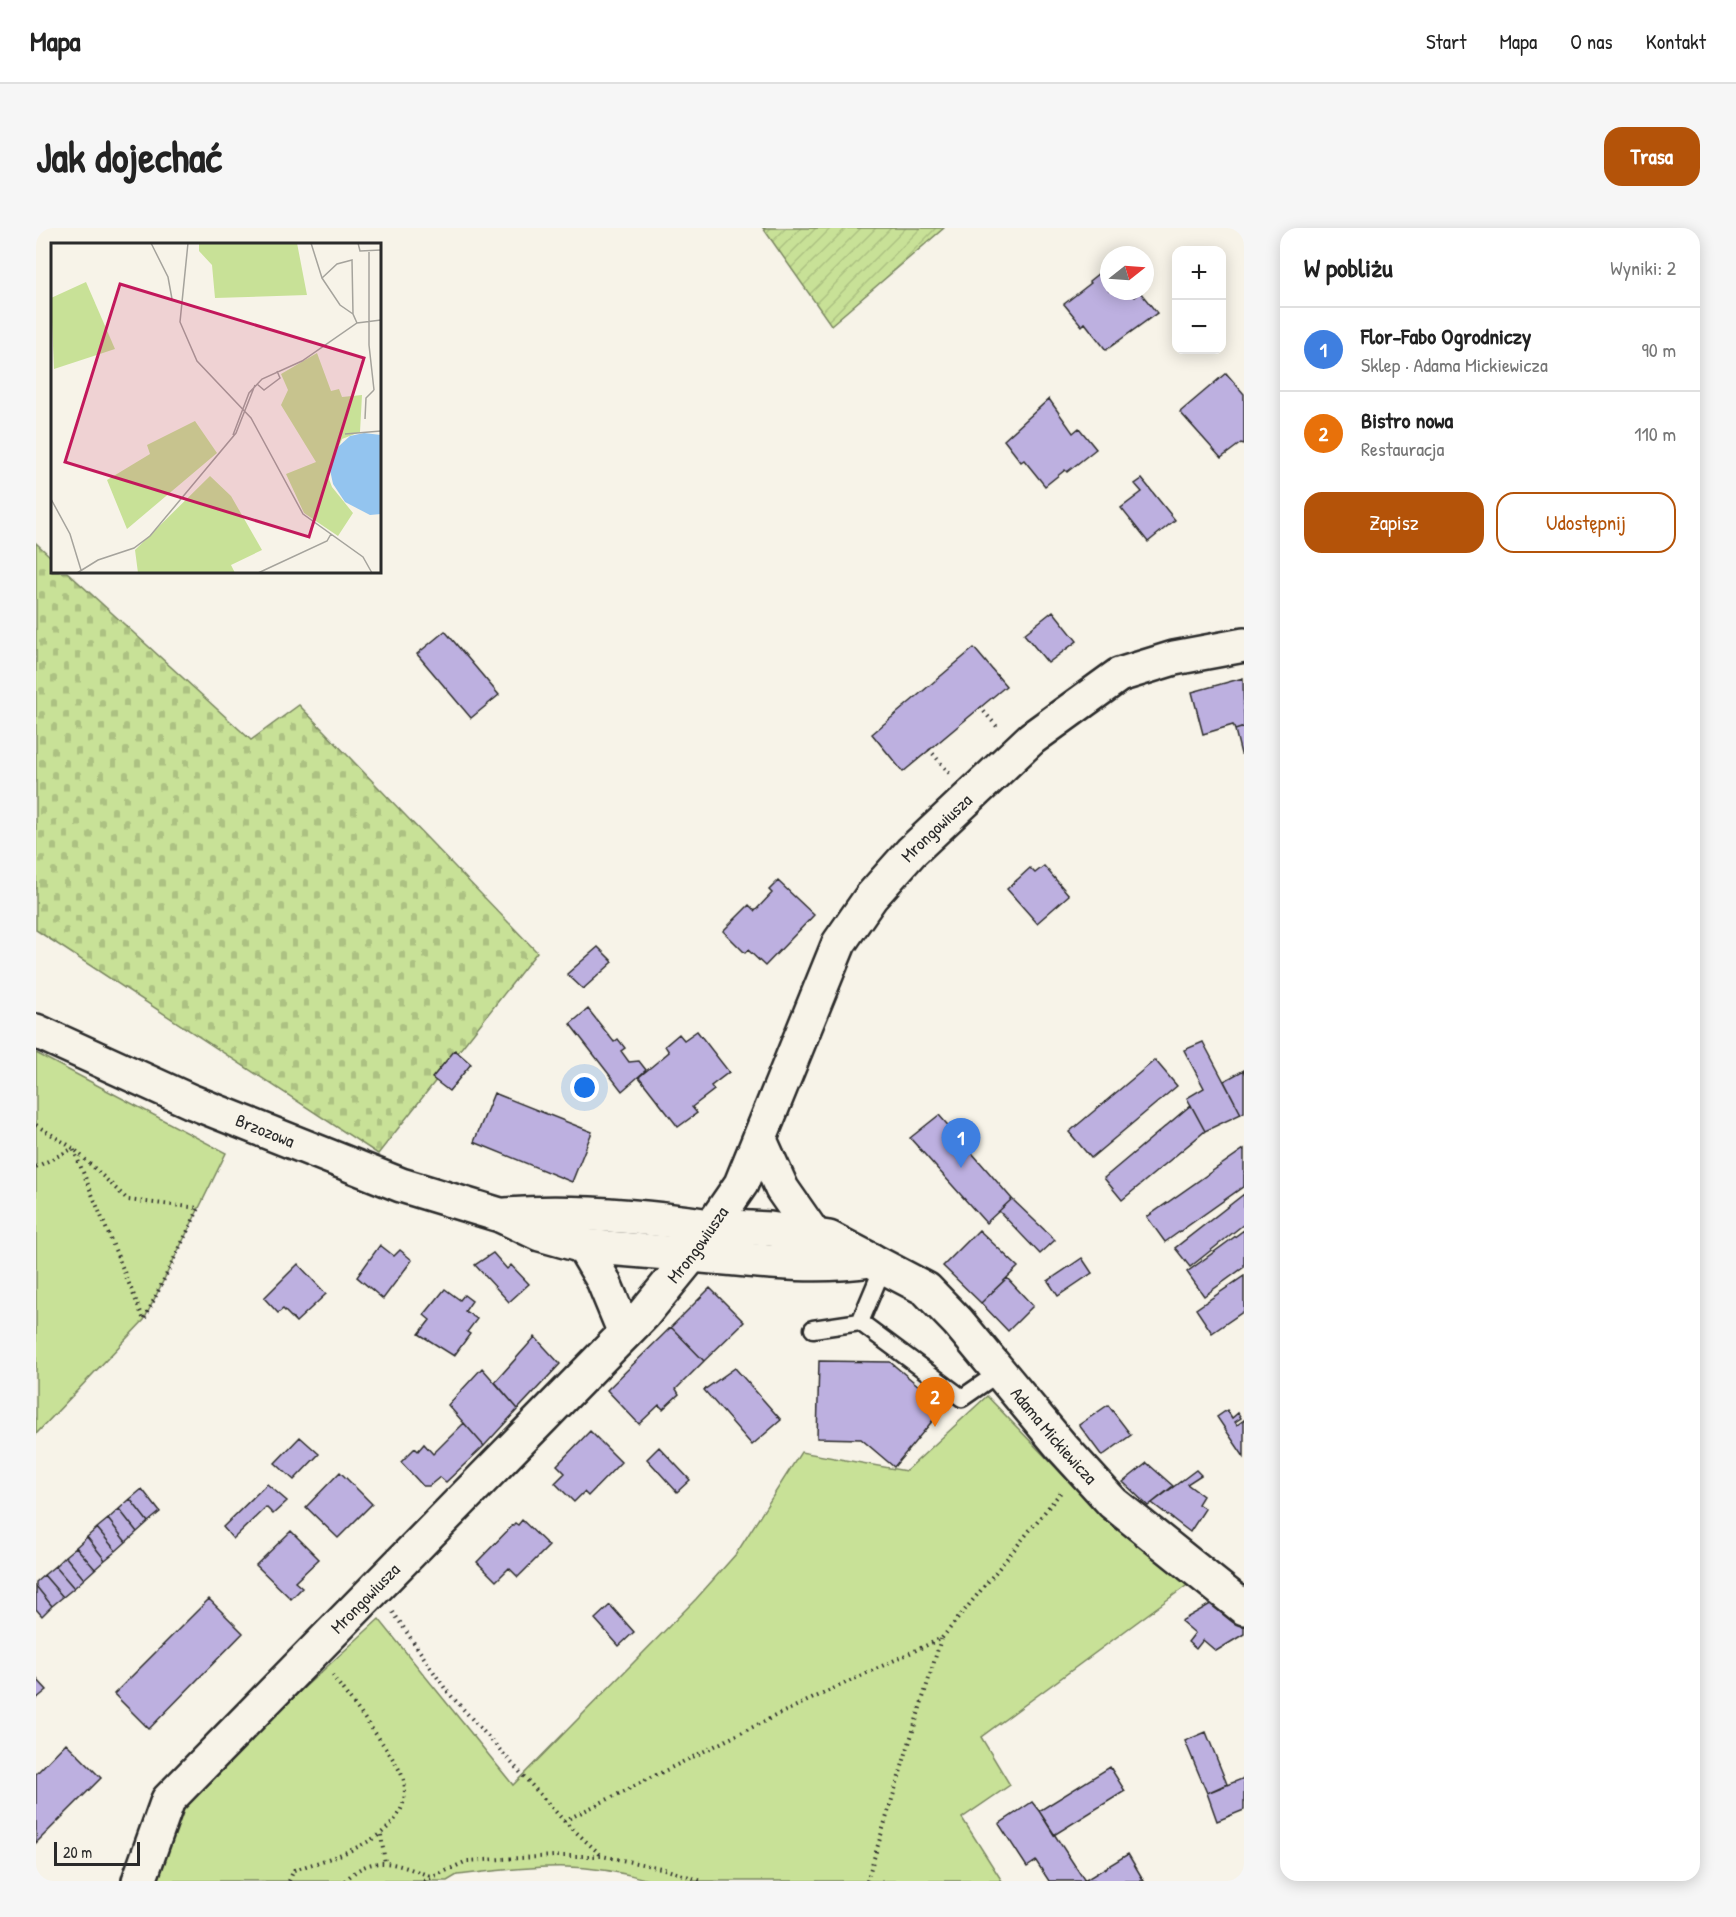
<!DOCTYPE html>
<html lang="pl">
<meta charset="utf-8">
<style>
:root{--surface:#fff;--page:#f6f6f6;--text:#222;--muted:#767676;--line:#e0e0e0;--accent:#b45309}
body{margin:0;font-family:"Patrick Hand",sans-serif;background:var(--page);color:var(--text)}
.controls{position:absolute;right:18px;top:18px;display:grid;overflow:hidden;border-radius:12px;box-shadow:0 3px 15px #0003}
.controls button{width:54px;height:54px;display:grid;place-items:center;padding:0;border:0;border-bottom:2px solid var(--line);background:var(--surface);color:var(--text);font:30px sans-serif}
.compass{position:absolute;left:1064px;top:18px;width:54px;height:54px;border-radius:50%;background:var(--surface);box-shadow:0 3px 15px #0003;rotate:73deg}
.scale{position:absolute;left:18px;bottom:15px;width:86px;box-sizing:border-box;padding-left:6px;border:3px solid #2b2b2b;border-top:0;font-size:16px;line-height:21px;white-space:nowrap;color:#2b2b2b;-webkit-text-stroke:4px #f7f3e8;paint-order:stroke}
.you{position:absolute;left:549px;top:860px;width:21px;height:21px;margin:-15px;border:4px solid #fff;border-radius:50%;background:#1a73e8;box-shadow:0 0 0 9px #1a73e833}
.badge{display:grid;place-items:center;width:39px;height:39px;border-radius:50%;background:var(--accent);color:#fff;font-size:20px;font-weight:700}
.pin{position:absolute;translate:-50% -50px;filter:drop-shadow(0 2px 3px #0008)}
.pin::after{content:'';position:absolute;top:32px;width:21px;height:18px;background:inherit;clip-path:polygon(0 0,100% 0,50% 100%)}
.list{margin:0;padding:0;list-style:none}
h2{display:flex;justify-content:space-between;align-items:center;height:78px;margin:0;padding:0 24px;font-size:26px}
h2 small{font-size:20px;font-weight:400;color:var(--muted)}
.list li{display:grid;grid-template-columns:39px 1fr auto;gap:18px;align-items:center;box-sizing:border-box;height:84px;padding:0 24px;border-top:2px solid var(--line)}
.list b{display:block;font-size:22px;white-space:nowrap}
.list p{margin:0;font-size:20px;white-space:nowrap;color:var(--muted)}
.list em{font-size:20px;font-style:normal;color:var(--muted)}
.actions{display:flex;gap:12px;padding:18px 24px}
.actions a{flex:1;padding:14px 0;border:2px solid var(--accent);border-radius:18px;text-align:center;font-size:21px;color:var(--accent)}
.actions .main{background:var(--accent);color:#fff}
.map{position:relative;flex:none;width:1208px;height:1653px;overflow:hidden;border-radius:18px}
header{display:flex;align-items:center;gap:36px;box-sizing:border-box;height:84px;padding:0 30px;background:var(--surface);border-bottom:2px solid var(--line)}
header strong{font-size:28px}
nav{display:flex;gap:33px;margin-inline-start:auto;font-size:21px}
.intro{display:flex;align-items:center;justify-content:space-between;box-sizing:border-box;height:144px;padding:0 36px}
h1{margin:0;font-size:42px}
.button{padding:15px 27px;border-radius:18px;background:var(--accent);color:#fff;font-size:21px;font-weight:700}
main{display:flex;gap:36px;padding:0 36px}
aside{flex:1;background:var(--surface);border-radius:18px;box-shadow:0 3px 15px #0003}
.map>svg:first-child{display:block}
</style>
<header>
<strong>Mapa</strong>
<nav><a>Start</a><a>Mapa</a><a>O nas</a><a>Kontakt</a></nav>
</header>
<div class="intro"><h1>Jak dojechać</h1><a class="button">Trasa</a></div>
<main>
<div class="map">
<svg width="1208" height="1653" viewBox="0 0 1208 1653">
<defs>
<pattern id="cemetery-stones" width="16" height="16" patternUnits="userSpaceOnUse" patternTransform="scale(1.5)"><rect width="16" height="16" fill="#c8e197"/><path d="M2 7V4a2 2 0 0 1 4 0v3zM10 15v-3a2 2 0 0 1 4 0v3z" fill="#acc182"/></pattern>
<pattern id="garden-furrows" width="10" height="10" patternUnits="userSpaceOnUse" patternTransform="scale(1.5)"><rect width="10" height="10" fill="#c8e197"/><path d="M-1 1l2-2M0 10L10 0M9 11l2-2" fill="none" stroke="#acc182"/></pattern>
</defs>
<rect width="100%" height="100%" fill="#f7f3e8"/>
<filter id="ink" filterUnits="userSpaceOnUse"><feTurbulence type="fractalNoise" baseFrequency=".0167" numOctaves="2"/><feDisplacementMap in="SourceGraphic" scale="12" xChannelSelector="R" yChannelSelector="G"/><feConvolveMatrix kernelMatrix="1 2 1 2 8 2 1 2 1" color-interpolation-filters="sRGB"/></filter>
<g filter="url(#ink)">
<!-- cemetery -->
<path fill="url(#cemetery-stones)" stroke="#7a8661" stroke-width="1.5" d="M0,315l16,15v14h15l184,168 48,-35 238,247 -159,202 -342,-224z"/>
<!-- park -->
<path fill="#c8e197" stroke="#7a8661" stroke-width="1.5" d="M0,825l190,100 -82,167 -108,114z
M951,1168l97,101 106,86 -209,154 29,48 -48,33 40,63h-350c-71,-22 -123,-14 -195,-6l-10,6h-292l21,-76 203,-186 134,166 183,-186 40,-45 65,-102 105,19z"/>
<!-- garden -->
<path fill="url(#garden-furrows)" stroke="#7a8661" stroke-width="1.5" d="M727,0h181l-113,97z"/>
<!-- building -->
<path fill="#bdb0e0" stroke="#2b2b2b" stroke-width="1.5" d="M1073,37v26h20l5,6 6,-5 17,21 -51,37 -21,-27 -3,3 -18,-22 27,-21 -2,-2z
M1190,145l18,21v50l-3,-1 -20,15 -41,-46z
M1013,171l24,34 6,-5 17,21 -29,23 -2,-2 -20,16 -21,-26 -3,2 -17,-22z
M1106,251l33,41 -27,22 -27,-34 21,-16 -7,-8z
M1017,383l24,30 -29,22 -24,-29z
M409,403l54,64 -28,23 -54,-64z
M938,420l32,38 -103,86 -31,-38z
M1207,450l1,49 -9,3 -2,-5 -30,9 -11,-42z
M1208,499v26l-3,1 -6,-24z
M1008,638l25,29 -32,28 -30,-34 23,-21 5,5z
M742,653l36,34 -49,51 -17,-16 -3,3 -22,-22 26,-26 6,6 17,-18 -3,-3z
M562,719l15,15 -30,27 -16,-15z
M552,781l26,33 4,-3 7,9 -4,3 8,11 10,-1 7,9 -24,21 -52,-67z
M661,803l32,41 -18,14 3,4 -22,17 5,6 -19,14 -39,-50 30,-25 -4,-6 14,-12 5,6z
M1167,814l38,72 -36,17 -18,-33 17,-10 -20,-38z
M419,822l16,14 -22,27 -17,-13z
M1119,832l22,26 -86,72 -22,-26z
M1208,842v42l-3,2 -17,-33z
M458,865l98,39 -20,50 -98,-40z
M1155,877l14,26 -83,69 -18,-22z
M903,887l73,84 -26,24 -76,-85z
M1208,921v37l-79,56 -18,-25z
M1208,966v30l-54,43 -15,-19z
M976,971l43,41 -15,14 -41,-43z
M943,1002l39,37 -37,36 -38,-37z
M1208,1002v37l-40,29 -17,-24z
M344,1017l14,11 6,-6 12,10 -29,39 -26,-22z
M457,1025l14,16 4,-4 18,19 -20,18 -34,-37z
M1046,1030l10,15 -34,23 -10,-15z
M262,1036l28,30 -30,28 -13,-13 -5,4 -14,-15z
M1208,1048v35l-32,22 -16,-24z
M971,1050l26,28 -25,25 -27,-28z
M674,1060l34,34 -40,39 -33,-34z
M409,1061l15,11 4,-5 8,6 -7,10 12,8 -10,13 3,2 -16,22 -35,-22 11,-14 -6,-5z
M635,1099l33,34 -28,28 3,5 -16,15 -4,-4 -20,19 -32,-34z
M499,1109l25,27 -42,45 -23,-27z
M783,1133l71,1 54,45 -50,60 -33,-28 -44,-1z
M446,1140l36,41 -34,37 -36,-41z
M699,1140l46,52 -29,25 -48,-55z
M1072,1177l23,30 -29,21 -23,-31z
M1191,1182l5,8 6,-5 3,5 -6,4 2,3 7,-5v37l-27,-40z
M428,1195l20,23 -38,36 -6,-5 -11,9h-6l-22,-24 14,-14 3,3 6,-7 9,10z
M554,1203l31,31 -33,34 -4,-4 -10,10 -19,-19 10,-10 -8,-8z
M264,1209l19,17 -25,26 -19,-17z
M623,1219l31,33 -13,12 -30,-33z
M1111,1235l26,23 -25,20 -25,-24z
M1160,1242l5,5 -14,9 16,12 -5,8 7,5 -15,23 -38,-29z
M304,1244l32,32 -34,34 -32,-31z
M231,1256l20,17 -14,13 -7,-7 -33,32 -10,-12z
M106,1261l18,23 -12,10 -18,-23z
M94,1271l18,23 -11,10 -18,-23z
M83,1281l18,23 -11,10 -18,-23z
M72,1291l18,23 -10,9 -19,-23z
M486,1292l27,26 -31,31 -9,-9 -13,13 -19,-19 38,-39 3,2z
M61,1300l19,23 -11,9 -18,-23z
M255,1303l28,28 -24,23 7,6 -11,11 -35,-34z
M51,1309l18,23 -10,9 -19,-22z
M40,1319l19,22 -11,10 -19,-23z
M29,1328l19,23 -10,9 -19,-22z
M19,1338l19,22 -11,9 -19,-22z
M8,1347l19,22 -11,9 -16,-20v-4z
M0,1358l16,20 -10,10 -6,-7z
M173,1371l34,34 -94,96 -35,-35z
M1178,1374l30,23v9l-28,17 -13,-11 -7,9 -8,-7 7,-9 -14,-12z
M574,1377l24,27 -15,14 -24,-27z
M0,1450l11,12 -11,9z
M1170,1504l21,52 -20,9 -22,-52z
M30,1515l35,35 -65,65v-69z
M1074,1539l15,24 -71,44 -15,-24z
M1208,1550v32l-27,11 -10,-28z
M996,1574l7,9 46,70h-36l-13,-20 -9,6 -28,-43z
M1092,1626l16,27h-60z"/>
<g fill="none" stroke-linecap="round" stroke-linejoin="round">
<!-- lane casing -->
<g stroke="#2b2b2b" stroke-width="21">
<path id="lane" d="M848,1037l-24,57 102,76 39,-27
M777,1101l47,-7"/>
</g>
<!-- street casing -->
<g stroke="#2b2b2b" stroke-width="38">
<g id="street">
<path d="M724,912l22,49 32,46"/>
<path id="s1" d="M674,998l60,3 59,9 97,51 32,33 103,124 52,57 131,105"/>
<path d="M656,1027c59,5 120,14 179,5"/>
</g>
</g>
<!-- secondary casing -->
<g stroke="#2b2b2b" stroke-width="38">
<g id="secondary">
<path id="s2" d="M0,803l154,70 211,84 99,30 40,19 43,12 109,9"/>
<path d="M470,987c69,-5 136,1 204,11"/>
<path d="M547,1018l20,34 22,53"/>
<path id="s3" d="M103,1653l29,-81 475,-485 49,-60 49,-71 98,-241 32,-46 40,-45 121,-114 87,-63 55,-17 70,-13"/>
</g>
</g>
<!-- path -->
<path stroke="#2b2b2b" stroke-width="4" stroke-dasharray="1.5 4.5" stroke-linecap="butt" d="M944,479l19,22
M893,521l21,25
M0,897l37,23 55,52 71,8 -55,112 -71,-172
M0,939l36,-18
M357,1384l53,78 118,131 38,35
M528,1593l211,-105 167,-78 119,-146
M345,1607l4,28
M253,1653l5,-11c39,-13 120,-32 110,-89 -4,-19 -58,-86 -72,-106
M309,1653c28,-29 51,-17 85,-5
M388,1653l43,-20 88,-5h47l59,12 41,13
M831,1653l74,-242"/>
<!-- lane -->
<use href="#lane" stroke="#f7f3e8" stroke-width="16"/>
<!-- street -->
<use href="#street" stroke="#f7f3e8" stroke-width="33"/>
<!-- secondary -->
<use href="#secondary" stroke="#f7f3e8" stroke-width="33"/>
</g>
</g>
<g text-anchor="middle" stroke-width="5" stroke-linejoin="round" paint-order="stroke">
<!-- street labels -->
<g font-size="18" fill="#2b2b2b" stroke="#f7f3e8">
<text dy="6" stroke="none"><textPath href="#s3" startOffset="1340">Mrongowiusza</textPath></text>
<text dy="6" stroke="none"><textPath href="#s2" startOffset="250">Brzozowa</textPath></text>
<text dy="6" stroke="none"><textPath href="#s3" startOffset="854">Mrongowiusza</textPath></text>
<text dy="6" stroke="none"><textPath href="#s1" startOffset="424">Adama Mickiewicza</textPath></text>
<text dy="6" stroke="none"><textPath href="#s3" startOffset="368">Mrongowiusza</textPath></text>
</g>
</g>
<!-- overview -->
<g transform="translate(15 15)">
<rect width="330" height="330" fill="#f7f3e8"/>
<path d="M148,0h98l10,52 -92,3 -3,-33 -13,-14z" fill="#c8e197"/>
<path d="M144,178l22,32 -90,76 -20,-49 43,-26 -3,-9z" fill="#c8e197"/>
<path d="M266,110l14,38 8,-2 3,8 20,-2 -2,37 -18,7 -15,35 5,13 21,26 -15,23 -34,-23 -18,-39 30,-12 -35,-57 7,-15 -7,-16zM159,233l21,20 31,54 -31,15 4,8h-97l-3,-23z" fill="#c8e197"/>
<path d="M35,39l29,67 -61,20 -3,-71z" fill="#c8e197"/>
<path d="M313,190l17,2v79l-11,1 -25,-13 -12,-18 -3,-14 8,-23 12,-11z" fill="#93c4ef"/>
<path fill="none" stroke="#a5a39c" stroke-width="1.5" d="M100,0l17,34 4,22M137,0l-8,79 17,39 54,57 52,96 60,43 9,16M260,0l11,35M307,0l2,8 21,-1M318,9v93l5,45M302,71l-13,-9 -18,-27 15,-14 15,-4 1,54 4,9M206,141l7,6 16,-12 -3,-7M314,176l1,-21 8,-8M294,191l36,-3M182,192l16,-42 13,-14 40,-18 55,-38 24,-3M0,256l19,35 11,36M26,330l21,-13 36,-12 16,-12 86,-103 19,-48M207,330l69,-32 4,-7"/>
<path fill="#c2185b" fill-opacity="0.15" stroke="#c2185b" stroke-width="3" d="M69,41l244,74 -55,179 -244,-75z"/>
<rect width="330" height="330" fill="none" stroke="#2b2b2b" stroke-width="3"/>
</g>
</svg>
<div class="controls">
<button>+</button>
<button>−</button>
</div>
<svg class="compass" viewBox="-18 -18 36 36"><path d="M0-13l5 13h-10z" fill="#e53935"/><path d="M0 13l5-13h-10z" fill="#767676"/></svg>
<div class="scale">20 m</div>
<div class="you"></div>
<div class="pin badge" style="left:925px;top:940px;background:#3f7fe0">1</div>
<div class="pin badge" style="left:899px;top:1199px;background:#e8710a">2</div>
</div>
<aside>
<h2>W pobliżu<small>Wyniki: 2</small></h2>
<ul class="list">
<li><span class="badge" style="background:#3f7fe0">1</span><div><b>Flor-Fabo Ogrodniczy</b><p>Sklep · Adama Mickiewicza</p></div><em>90 m</em></li>
<li><span class="badge" style="background:#e8710a">2</span><div><b>Bistro nowa</b><p>Restauracja</p></div><em>110 m</em></li>
</ul>
<div class="actions"><a class="main">Zapisz</a><a>Udostępnij</a></div>
</aside>
</main>
